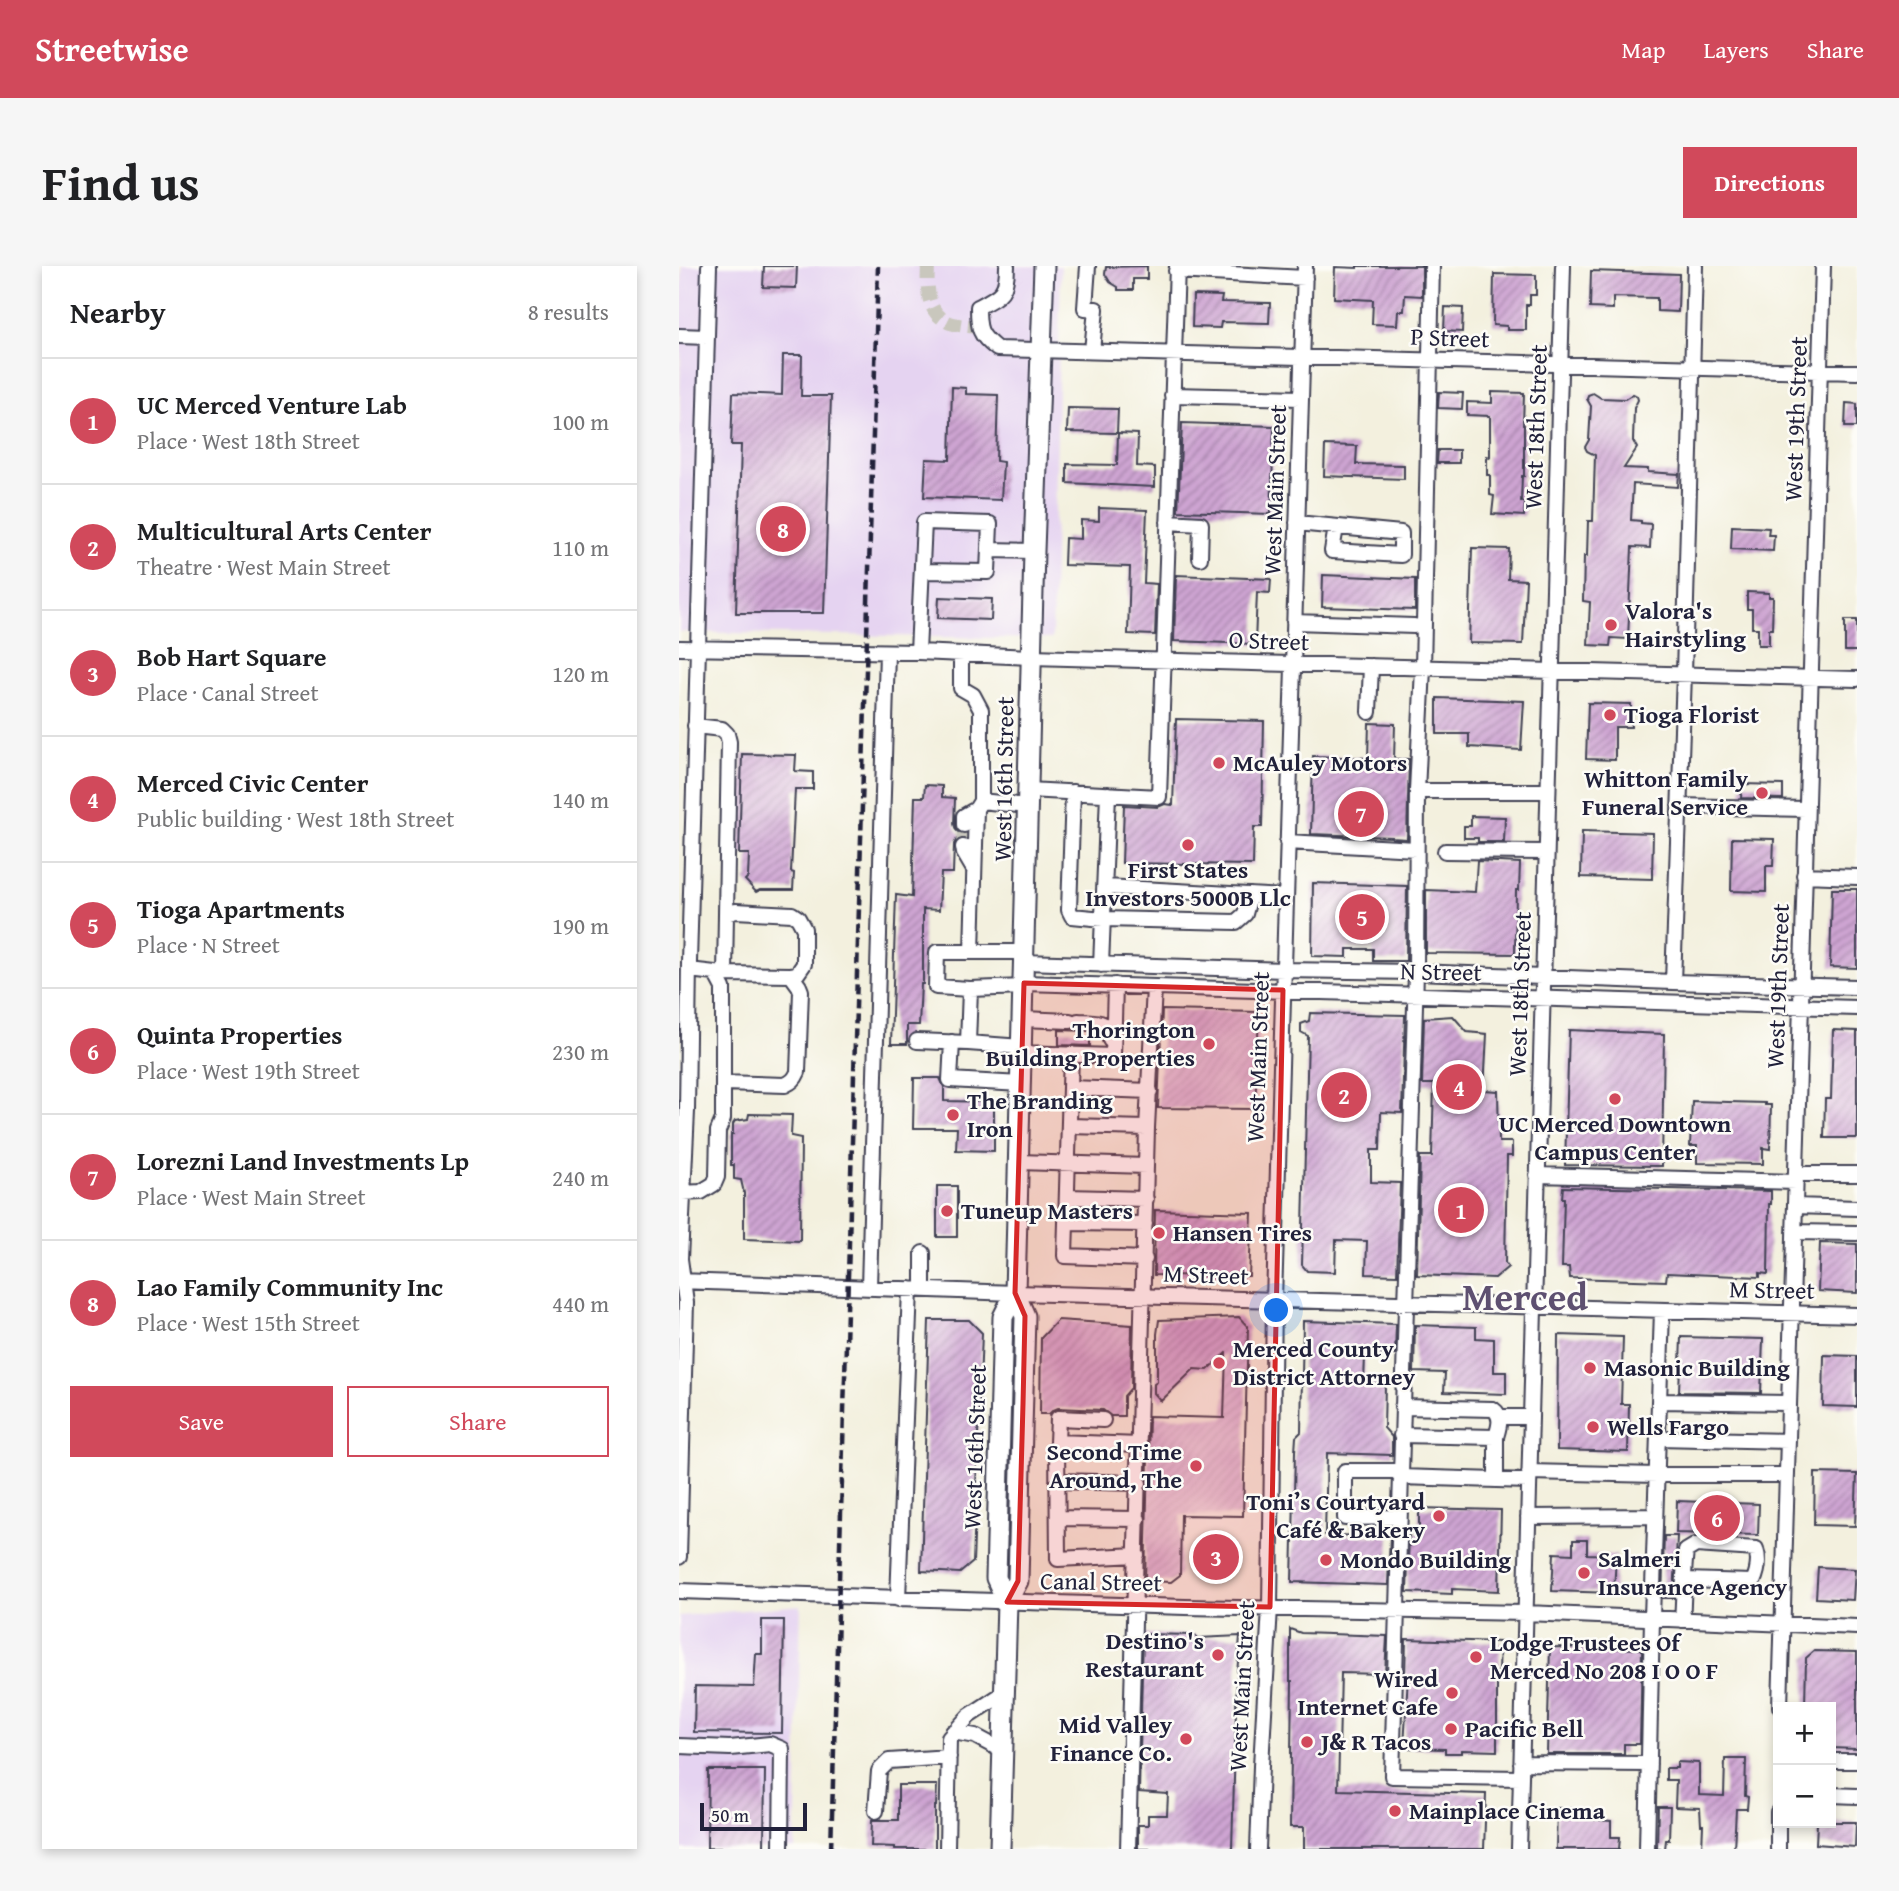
<!DOCTYPE html>
<meta charset="utf-8">
<style>
:root{--surface:#fff;--page:#f6f6f6;--text:#202124;--muted:#757577;--line:#e0e0e0;--accent:#d1495b}
body{margin:0;font-family:"Gentium Book Plus",serif;background:var(--page);color:var(--text)}
.controls{position:absolute;right:21px;bottom:21px;display:grid;overflow:hidden;border-radius:0px;box-shadow:0 4px 10px #0003}
.controls button{width:63px;height:63px;display:grid;place-items:center;padding:0;border:0;border-bottom:2px solid var(--line);background:var(--surface);color:var(--text);font:35px sans-serif}
.scale{position:absolute;left:21px;bottom:18px;width:107px;box-sizing:border-box;padding-left:7px;border:4px solid #22223b;border-top:0;font-size:19px;line-height:24px;white-space:nowrap;color:#22223b;-webkit-text-stroke:5px #fdfcf7;paint-order:stroke}
.you{position:absolute;left:598px;top:1045px;width:24px;height:24px;margin:-18px;border:5px solid #fff;border-radius:50%;background:#1a73e8;box-shadow:0 0 0 10px #1a73e833}
.badge{display:grid;place-items:center;width:46px;height:46px;border-radius:50%;background:var(--accent);color:#fff;font-size:23px;font-weight:700}
.pin{position:absolute;translate:-50% -50%;border:4px solid #fff;box-shadow:0 2px 7px #0006}
.list{margin:0;padding:0;list-style:none}
h2{display:flex;justify-content:space-between;align-items:center;height:91px;margin:0;padding:0 28px;font-size:30px}
h2 small{font-size:23px;font-weight:400;color:var(--muted)}
.list li{display:grid;grid-template-columns:46px 1fr auto;gap:21px;align-items:center;box-sizing:border-box;height:126px;padding:0 28px;border-top:2px solid var(--line)}
.list b{display:block;font-size:26px;white-space:nowrap}
.list p{margin:0;font-size:23px;white-space:nowrap;color:var(--muted)}
.list em{font-size:23px;font-style:normal;color:var(--muted)}
.actions{display:flex;gap:14px;padding:21px 28px}
.actions a{flex:1;padding:16px 0;border:2px solid var(--accent);border-radius:0px;text-align:center;font-size:24px;color:var(--accent)}
.actions .main{background:var(--accent);color:#fff}
.map{position:relative;flex:none;width:1178px;height:1583px;overflow:hidden;border-radius:0px}
header{display:flex;align-items:center;gap:42px;box-sizing:border-box;height:98px;padding:0 35px;background:var(--accent);color:#fff}
header strong{font-size:33px}
nav{display:flex;gap:38px;margin-inline-start:auto;font-size:24px}
.intro{display:flex;align-items:center;justify-content:space-between;box-sizing:border-box;height:168px;padding:0 42px}
h1{margin:0;font-size:49px}
.button{padding:18px 32px;border-radius:0px;background:var(--accent);color:#fff;font-size:24px;font-weight:700}
main{display:flex;gap:42px;padding:0 42px}
aside{flex:1;background:var(--surface);border-radius:0px;box-shadow:0 4px 10px #0003}
.map>svg:first-child{display:block}
</style>
<header>
<strong>Streetwise</strong>
<nav><a>Map</a><a>Layers</a><a>Share</a></nav>
</header>
<div class="intro"><h1>Find us</h1><a class="button">Directions</a></div>
<main>
<aside>
<h2>Nearby<small>8 results</small></h2>
<ul class="list">
<li><span class="badge">1</span><div><b>UC Merced Venture Lab</b><p>Place · West 18th Street</p></div><em>100 m</em></li>
<li><span class="badge">2</span><div><b>Multicultural Arts Center</b><p>Theatre · West Main Street</p></div><em>110 m</em></li>
<li><span class="badge">3</span><div><b>Bob Hart Square</b><p>Place · Canal Street</p></div><em>120 m</em></li>
<li><span class="badge">4</span><div><b>Merced Civic Center</b><p>Public building · West 18th Street</p></div><em>140 m</em></li>
<li><span class="badge">5</span><div><b>Tioga Apartments</b><p>Place · N Street</p></div><em>190 m</em></li>
<li><span class="badge">6</span><div><b>Quinta Properties</b><p>Place · West 19th Street</p></div><em>230 m</em></li>
<li><span class="badge">7</span><div><b>Lorezni Land Investments Lp</b><p>Place · West Main Street</p></div><em>240 m</em></li>
<li><span class="badge">8</span><div><b>Lao Family Community Inc</b><p>Place · West 15th Street</p></div><em>440 m</em></li>
</ul>
<div class="actions"><a class="main">Save</a><a>Share</a></div>
</aside>
<div class="map">
<svg width="1178" height="1583" viewBox="0 0 1178 1583">
<defs>
<pattern id="building-hatch" width="6" height="6" patternUnits="userSpaceOnUse" patternTransform="scale(1.75)"><rect width="6" height="6" fill="#cea4d2"/><path d="M-1 1l2-2M0 6l6-6M5 7l2-2" fill="none" stroke="#a785ac"/></pattern>
</defs>
<rect width="100%" height="100%" fill="#fdfcf7"/>
<filter id="ink" filterUnits="userSpaceOnUse"><feTurbulence type="fractalNoise" baseFrequency=".0143" numOctaves="2"/><feDisplacementMap in="SourceGraphic" scale="14" xChannelSelector="R" yChannelSelector="G"/><feConvolveMatrix kernelMatrix="1 2 1 2 8 2 1 2 1" color-interpolation-filters="sRGB"/></filter>
<filter id="wash" filterUnits="userSpaceOnUse"><feTurbulence type="fractalNoise" baseFrequency=".00686" numOctaves="4" result="noise"/><feDisplacementMap in="SourceGraphic" scale="28" xChannelSelector="R" yChannelSelector="G"/><feGaussianBlur stdDeviation="1.57" result="paint"/><feColorMatrix in="noise" values="0 0 0 0 0 0 0 0 0 0 0 0 0 0 0 0 0 1.4 0 .05"/><feComposite in="paint" operator="in"/></filter>
<g filter="url(#wash)">
<rect width="100%" height="100%" fill="#f3f0de"/>
<!-- built -->
<path fill="#e5d3f1" d="M3,0h379l-9,373 -373,-7v-155z
M122,1339l-6,244h-116v-233z"/>
<g id="blocks">
<!-- building -->
<path fill="url(#building-hatch)" d="M85,0h33l-1,22 -33,-1z
M468,0v13h-14v11h-15v-3l-8,-5 -5,-8 1,-7z
M678,0h65v30l-17,-1 -1,16h-6l-1,14 -25,-1 1,-24 -39,-2 1,-31 22,1z
M912,5l88,3 -1,38 -21,-1v-13l-44,-1v12l-23,-1z
M815,8l42,1v20h-6v10h-4v25h-19v-4l-14,-1z
M514,29l29,1 -1,6 49,1 -1,20 -48,-1 -1,6 -28,-1z
M766,41l18,1 -1,24 -18,-1z
M104,89h19l-1,41h30l-7,217h-88l5,-168h-10l2,-52 49,2z
M273,121l14,1v6l32,1 -2,66 7,1 -2,38 -77,-3 2,-38 24,1z
M760,126l24,1 -1,16 -24,-1z
M813,126l32,1 -1,32h1v51h-2l-1,26h4l-1,14 -32,-2 2,-18 -4,-1v-20h-3v-19l3,1v-41l-23,-1v-13l25,1z
M914,127l8,5 24,1 8,-5 4,2 1,4 -4,8 -1,33 4,7 -13,20 24,1v3l31,2 -1,13 -45,-3 -2,36 10,1v2l10,1 -1,24 -18,-1 -4,92 -17,-1 -1,8 -22,-1 2,-43 -7,-1 1,-45h3l1,-35h5l2,-66 -8,-4 -2,-4 4,-7 2,-34 -4,-7 1,-4z
M1167,137l11,1v23h-12z
M389,142l50,1 -1,24 -50,-1z
M503,157l92,3 -3,88 -93,-3z
M439,167l20,1 -1,32 18,1v20l-88,-4v-19l50,1z
M646,179l32,1 -1,18 48,1v14l-80,-3z
M759,184h21v13h-22z
M420,242l48,2 -3,73 13,1 -2,51 -27,-1 2,-67 -66,-2 1,-27 16,1v-19l18,1z
M1053,260l37,2 -1,7h6l-1,16 -42,-2z
M793,282l37,1 -1,30 18,1 -3,64 -54,-1z
M497,309l95,4 -1,14 -13,-1 -2,52 -81,-3z
M644,309l92,4v31l-93,-3z
M1068,326l22,1v4h4l-1,32h-3v16h-11v-17h-6v-19h-5z
M260,331l53,2 -1,21 -53,-2z
M1166,354h12v31h-12z
M758,432l87,3 -3,49 -52,-3v-13h-32z
M909,437l43,1v23h-16v33l-29,-1z
M497,453l88,2 -2,106h-8l-1,38 -131,-2 2,-58 34,2 7,-3 8,1z
M690,457l26,1 -1,35h15l-2,80 -15,-1v-1l-81,-3 2,-78 55,2z
M63,488l54,1 -1,16 18,1v17h-18l-4,83 3,1 -1,17h-33l-4,2 -11,-12 3,-3 1,-23h-10z
M1063,518l41,1v14l-42,-1z
M246,519l17,1v11l13,1 -1,26 2,6 4,4h6v4l-9,1 -3,5 -1,29h-12l-2,37 -16,-1v75h-2l-2,41h-12v19h-16l5,-149 16,2 3,-100h9z
M792,550l34,1 -1,25h-26v-4h-14v-12h7z
M903,565l71,2 -1,46 -71,-2z
M1053,572l42,1 -1,27h-7v26l-35,-1z
M798,595l43,2 -1,27h-3l-1,64 -89,-1v-63l49,2z
M634,617l94,3 -1,75h-33v-12h-26v8l-35,-1z
M1153,623h25v79l-27,-1z
M483,744l97,2 -4,97 -97,-1z
M631,747l95,2 -3,98 -21,-1 -1,38h-9v32l29,1 -3,92 -31,-1 1,-33 -31,-1 -1,32 -28,-1 -5,-6 6,-229 -7,-4v-8l8,-3z
M774,750l14,16 20,2 -3,56 14,1 1,51h13v14h-5l-2,107 3,4 -13,11 -78,-3 3,-119h12l2,-72h-12l2,-66z
M380,764l31,1v15l-31,-1z
M890,764l95,4 -2,132 -97,-1z
M1154,764l24,1v107h-33l1,-39h6z
M235,812h26l4,9v14l50,1v49l-38,-1 1,-22h-44z
M1013,835l73,2v2h6l-1,44 -7,-1v16l-66,-1v-17h-7z
M70,848l43,1 -1,21 10,2 -1,103 -56,-2v-46l-3,-13 -7,-1v-14h-3v-31h2v-10l2,-3 13,-2z
M258,920h20v51h-20z
M884,921l208,4v13h-2l-1,70 -8,-1v4l-93,-4 -1,8 -96,-3 -1,-11h-7l2,-69h-2z
M476,944l97,3 -3,63 -95,-1z
M1141,977l37,1v49l-39,-2z
M560,1051l9,10 -5,189 -62,-1 -1,60 -9,7 -26,-1 4,-165 75,2 2,-65 -18,17 -14,-1 -33,32 -7,-8v-9l3,-2v-48l2,-14z
M250,1054h40l13,13 -9,229 -13,11 -39,-2z
M379,1054l74,5 -1,63 -7,8v20h-13l-8,-6 -45,-2 -5,2 -4,4h-9l1,-76z
M624,1055l93,3 -1,31h-30l-1,28 21,1 -1,44 8,9v18l-65,-2 -2,82 54,1v-2l11,1 -2,50 -96,-3 3,-130 1,-15 5,-5z
M736,1059l61,2v11l18,1v33h12v22l-62,-2 1,-19 -31,-1z
M879,1069l65,2 -2,67h8l-1,48 -71,-2z
M1002,1071l82,2 -2,54 -82,-1z
M1145,1089l33,1v51l-34,-1z
M1136,1207l42,1 -2,52 -41,-1z
M998,1235l82,3 -1,31 -82,-2z
M740,1242l82,2 -2,81 -47,-2v5l-45,-2 2,-59h10z
M985,1270h13l-3,62h-12z
M894,1274h14v14l29,1 -2,38 -62,-2 2,-38 19,1z
M1139,1301l37,2 -2,31 -37,-2z
M83,1354h22l-2,113 -88,-1 1,-46 59,1 2,-33h6z
M611,1363l11,4 86,3 -2,38 -44,-1 -3,117 148,4 -2,55h-180v-22h-14l2,-146h-2z
M464,1368l52,1 3,3 42,-2 -3,38 -5,175h-94v-24h10v-10h19l1,-21 -29,-2z
M727,1373l94,3 -1,30h-2v79l-35,-1v3h-17v-4l-41,-1 4,-73h-3z
M871,1381l92,2 -2,95h-16v10h-77z
M1135,1385l43,1v97l-26,-1v-41h-26l1,-49z
M1046,1493h21l-1,37 3,1 -1,12h-11l-2,40h-32l1,-24h-2l-1,-17 -25,-1 1,-27h-10v-12h11v-6l22,1v32l25,1z
M29,1504h57l-1,79 -57,-1z
M219,1519h39l-1,21h-1v43h-40v-2l-24,-1 1,-26h26z
M979,1541h12l-1,33h-3l-1,9h-8z
M878,1542l31,1v10l23,2v16h9l-1,12h-63z
M1152,1556h25l-1,25 -39,-3 1,-21z"/>
</g>
</g>
<g filter="url(#ink)">
<use href="#blocks" fill-opacity="0" stroke="#414153" stroke-width="2"/>
<g fill="none" stroke-linecap="round" stroke-linejoin="round">
<!-- minor-tunnel -->
<path stroke="#c9c7bd" stroke-width="14" stroke-dasharray="14 7" stroke-linecap="butt" d="M249,0c-1,23 -2,47 22,57 8,3 20,3 28,4
M284,581l1,-22"/>
<!-- minor casing -->
<g stroke="#414153" stroke-width="18">
<path id="minor" d="M328,0c0,27 -6,29 -29,41 0,22 1,28 19,42l860,23
M409,0l-3,42 11,1 -4,42
M753,0l-9,402 -6,123 -1,181 -24,804 129,2
M497,5l129,7
M0,70l28,1
M493,129l128,3
M489,256l33,2 -1,34
M618,257l104,10v22l-69,-4 4,-24
M310,284l45,1
M615,356l120,4
M0,382l239,4 113,5 826,22
M239,386l6,-130 66,2 -2,48 -66,-1
M690,446l2,-46
M16,460l27,3 5,5 2,8 -3,172
M349,524l131,7 18,-531
M738,525h131
M394,526l-4,118 3,6 31,3 133,3 9,-8 5,-19
M302,535l46,5
M1000,540l127,3
M285,559v-9l12,-7
M608,576l129,7
M284,581l1,6 10,17
M766,585l101,1
M1125,609l53,2
M427,621l180,10
M293,686h52
M345,696l260,8 132,2 257,10 184,5
M422,699l7,-171
M36,707l10,1 66,1 6,-1 7,-10v-35l-6,-11 -6,-4 -56,-3 -10,3 -1,60
M994,716l11,-308 11,-408
M345,717l833,25
M291,723l54,-2
M344,753l47,2
M399,755c16,1 33,-2 32,19
M238,775l51,2 2,-54 -34,-2 1,-35h35l4,-143 5,-8v-91l-8,-15 -12,-7v-34
M273,776l-2,38 71,4
M289,777l54,4
M343,787l91,3 2,-71
M392,788l-6,202 80,3
M44,817l62,2c7,-3 10,-6 13,-13l3,-81 -2,-5 -8,-11
M392,822l79,3
M390,860l78,2
M340,896l127,4
M1117,908h61
M858,909l259,7
M3,927l19,-1 13,-8 3,-7 1,-46 5,-12v-131l-8,-15 -26,-3
M388,931l79,2
M1116,940l62,2
M387,957l79,1
M1115,966l63,1
M0,1015l336,12 842,22
M190,1021l18,-635
M244,1023v-36
M980,1135l130,2
M820,1151h32
M722,1169l95,2c3,-10 7,-21 -3,-28l-91,-2
M979,1172l130,3
M378,1176l1,-24 45,2
M850,1206l128,3h129
M721,1211l129,4
M817,1214v-43
M378,1215l82,2
M720,1251l-54,1v-47h55
M849,1251l127,-1
M379,1252l80,1
M458,1289l-79,4 -1,-117 83,3
M0,1291l7,-255 -6,-43 7,-148 2,-149 20,-696
M0,1325l506,16 341,6 331,14
M219,1333l12,-310
M1003,1354c2,-23 1,-47 4,-69l10,-6 60,4c4,12 2,22 -3,33l-68,-2
M1101,1441l43,-1441
M274,1466l22,4 28,15
M0,1480l51,2 40,-4 12,5 -1,100
M1152,1495h26
M842,1497l128,1
M1152,1529l26,1
M197,1545l3,-40 10,-10 60,-4
M268,1583l2,-111 20,-22 35,-23
M449,1583l19,-721 7,-141
M579,1583l3,-83 9,-159 4,-307 31,-1034
M840,1583l44,-1583
M968,1583l5,-231 10,-308
M1099,1583v-37"/>
</g>
<!-- major casing -->
<g stroke="#414153" stroke-width="23">
<path id="major" d="M328,1336l-11,-24 7,-261 12,-24 19,-742 10,-285
M321,1583l7,-247 11,-21 7,-265 -10,-23"/>
</g>
<!-- minor -->
<use href="#minor" stroke="#fff" stroke-width="14"/>
<!-- major -->
<use href="#major" stroke="#fff" stroke-width="19"/>
<!-- rail -->
<path stroke="#22223b" stroke-width="4.5" stroke-dasharray="10 5" stroke-linecap="butt" d="M152,1583l47,-1583"/>
</g>
</g>
<!-- marked area -->
<path fill="#d62828" fill-opacity="0.2" stroke="#d62828" stroke-width="5" stroke-linejoin="round" d="M345,717l259,7 -13,617 -263,-5 11,-21 5,-177 2,-88 -10,-23z"/>
<!-- markers -->
<g fill="#d1495b" stroke="#fdfcf7" stroke-width="2.5">
<circle cx="932" cy="359" r="7"/>
<circle cx="931" cy="449" r="7"/>
<circle cx="540" cy="497" r="7"/>
<circle cx="1083" cy="527" r="7"/>
<circle cx="509" cy="579" r="7"/>
<circle cx="530" cy="778" r="7"/>
<circle cx="936" cy="833" r="7"/>
<circle cx="274" cy="849" r="7"/>
<circle cx="268" cy="945" r="7"/>
<circle cx="480" cy="967" r="7"/>
<circle cx="540" cy="1097" r="7"/>
<circle cx="911" cy="1102" r="7"/>
<circle cx="914" cy="1161" r="7"/>
<circle cx="517" cy="1200" r="7"/>
<circle cx="760" cy="1250" r="7"/>
<circle cx="647" cy="1294" r="7"/>
<circle cx="905" cy="1307" r="7"/>
<circle cx="539" cy="1389" r="7"/>
<circle cx="797" cy="1391" r="7"/>
<circle cx="773" cy="1427" r="7"/>
<circle cx="772" cy="1463" r="7"/>
<circle cx="507" cy="1473" r="7"/>
<circle cx="628" cy="1476" r="7"/>
<circle cx="716" cy="1545" r="7"/>
</g>
<g text-anchor="middle" stroke-width="5" stroke-linejoin="round" paint-order="stroke">
<!-- street labels -->
<g font-size="24" fill="#22223b" stroke="#fdfcf7">
<text transform="translate(771 72) rotate(2)" y="8">P Street</text>
<text transform="translate(1117 153) rotate(-88)" y="8">West 19th Street</text>
<text transform="translate(857 161) rotate(-88)" y="8">West 18th Street</text>
<text transform="translate(596 224) rotate(-88)" y="8">West Main Street</text>
<text transform="translate(590 375) rotate(2)" y="8">O Street</text>
<text transform="translate(325 513) rotate(-89)" y="8">West 16th Street</text>
<text transform="translate(762 706) rotate(1)" y="8">N Street</text>
<text transform="translate(1099 720) rotate(-88)" y="8">West 19th Street</text>
<text transform="translate(841 728) rotate(-88)" y="8">West 18th Street</text>
<text transform="translate(579 791) rotate(-88)" y="8">West Main Street</text>
<text transform="translate(527 1009) rotate(2)" y="8">M Street</text>
<text transform="translate(1093 1024) rotate(1)" y="8">M Street</text>
<text transform="translate(296 1181) rotate(-88)" y="8">West 16th Street</text>
<text transform="translate(422 1316) rotate(1)" y="8">Canal Street</text>
<text transform="translate(563 1420) rotate(-87)" y="8">West Main Street</text>
</g>
<!-- poi labels -->
<g font-size="24" font-weight="bold" fill="#22223b" stroke="#fdfcf7" text-anchor="start">
<text x="946" y="353">Valora's<tspan x="946" dy="28">Hairstyling</tspan></text>
<text x="945" y="457">Tioga Florist</text>
<text x="554" y="505">McAuley Motors</text>
<text x="1069" y="521" text-anchor="end">Whitton Family<tspan x="1069" dy="28">Funeral Service</tspan></text>
<text x="509" y="612" text-anchor="middle">First States<tspan x="509" dy="28">Investors 5000B Llc</tspan></text>
<text x="516" y="772" text-anchor="end">Thorington<tspan x="516" dy="28">Building Properties</tspan></text>
<text x="288" y="843">The Branding<tspan x="288" dy="28">Iron</tspan></text>
<text x="936" y="866" text-anchor="middle">UC Merced Downtown<tspan x="936" dy="28">Campus Center</tspan></text>
<text x="282" y="953">Tuneup Masters</text>
<text x="494" y="975">Hansen Tires</text>
<text x="554" y="1091">Merced County<tspan x="554" dy="28">District Attorney</tspan></text>
<text x="925" y="1110">Masonic Building</text>
<text x="928" y="1169">Wells Fargo</text>
<text x="503" y="1194" text-anchor="end">Second Time<tspan x="503" dy="28">Around, The</tspan></text>
<text x="746" y="1244" text-anchor="end">Toni’s Courtyard<tspan x="746" dy="28">Café &amp; Bakery</tspan></text>
<text x="919" y="1301">Salmeri<tspan x="919" dy="28">Insurance Agency</tspan></text>
<text x="661" y="1302">Mondo Building</text>
<text x="525" y="1383" text-anchor="end">Destino's<tspan x="525" dy="28">Restaurant</tspan></text>
<text x="811" y="1385">Lodge Trustees Of<tspan x="811" dy="28">Merced No 208 I O O F</tspan></text>
<text x="759" y="1421" text-anchor="end">Wired<tspan x="759" dy="28">Internet Cafe</tspan></text>
<text x="493" y="1467" text-anchor="end">Mid Valley<tspan x="493" dy="28">Finance Co.</tspan></text>
<text x="786" y="1471">Pacific Bell</text>
<text x="642" y="1484">J&amp; R Tacos</text>
<text x="730" y="1553">Mainplace Cinema</text>
</g>
<!-- town labels -->
<g font-size="38" font-weight="bold" fill="#5e5070" stroke="#fdfcf7">
<text x="846" y="1044">Merced</text>
</g>
</g>
</svg>
<div class="controls">
<button>+</button>
<button>−</button>
</div>
<div class="scale">50 m</div>
<div class="you"></div>
<div class="pin badge" style="left:782px;top:944px">1</div>
<div class="pin badge" style="left:665px;top:829px">2</div>
<div class="pin badge" style="left:537px;top:1291px">3</div>
<div class="pin badge" style="left:780px;top:821px">4</div>
<div class="pin badge" style="left:683px;top:651px">5</div>
<div class="pin badge" style="left:1038px;top:1252px">6</div>
<div class="pin badge" style="left:682px;top:548px">7</div>
<div class="pin badge" style="left:104px;top:263px">8</div>
</div>
</main>
